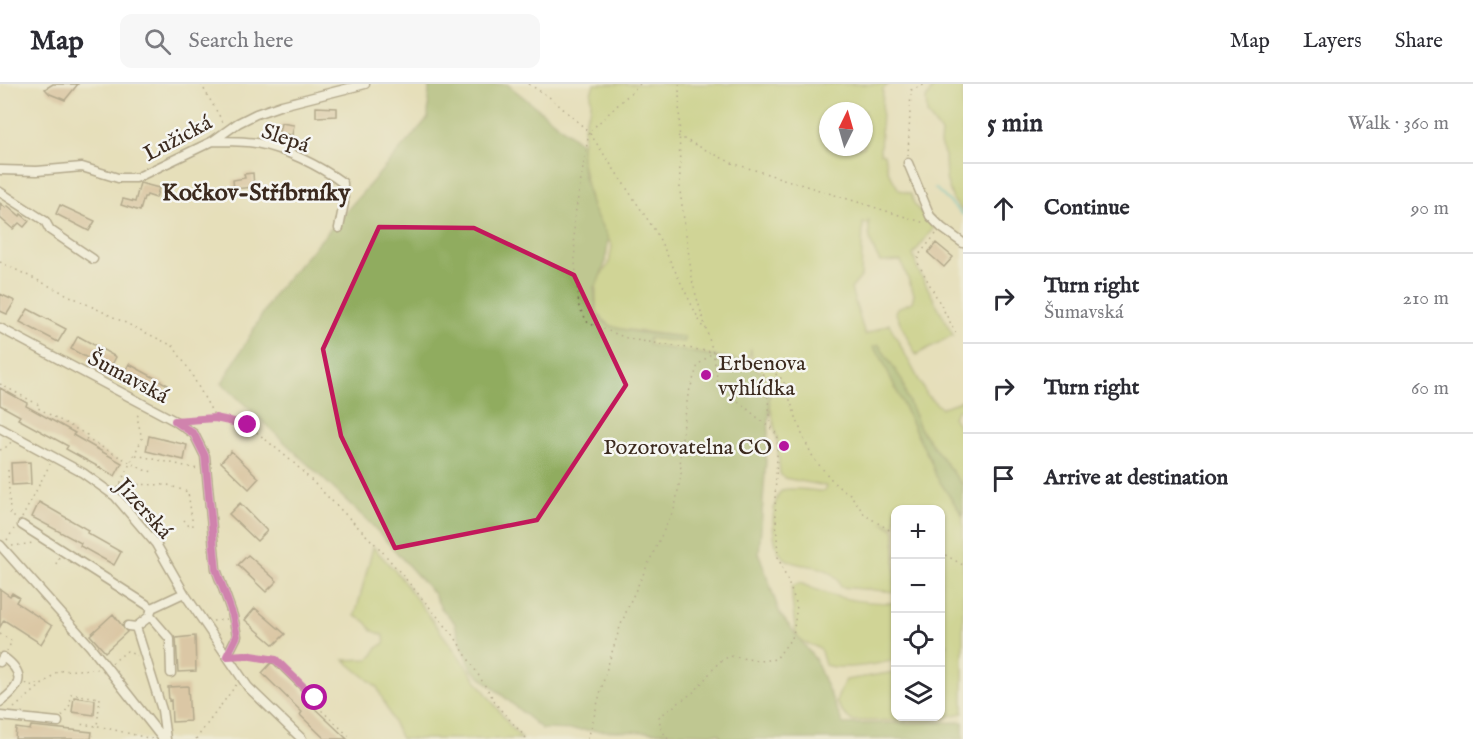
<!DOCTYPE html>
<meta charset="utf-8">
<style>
:root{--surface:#fff;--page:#f7f7f7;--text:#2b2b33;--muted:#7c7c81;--line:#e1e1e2}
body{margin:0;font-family:"IM FELL English",serif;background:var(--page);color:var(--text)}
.controls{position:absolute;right:18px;bottom:18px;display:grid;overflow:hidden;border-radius:12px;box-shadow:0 2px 4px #0004}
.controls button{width:54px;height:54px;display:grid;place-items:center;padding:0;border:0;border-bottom:2px solid var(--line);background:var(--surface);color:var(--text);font:30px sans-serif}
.compass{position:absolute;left:819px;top:18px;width:54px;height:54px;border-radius:50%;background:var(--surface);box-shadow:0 2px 4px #0004;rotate:5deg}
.stop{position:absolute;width:18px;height:18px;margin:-14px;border:4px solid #b5179e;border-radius:50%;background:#fff}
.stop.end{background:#b5179e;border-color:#fff;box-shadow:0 2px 6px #0008}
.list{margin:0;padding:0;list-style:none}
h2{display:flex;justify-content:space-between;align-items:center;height:78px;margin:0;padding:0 24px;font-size:26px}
h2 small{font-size:20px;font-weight:400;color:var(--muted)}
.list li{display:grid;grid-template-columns:39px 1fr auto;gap:18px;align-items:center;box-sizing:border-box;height:90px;padding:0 24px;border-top:2px solid var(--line)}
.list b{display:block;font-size:22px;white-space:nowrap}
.list p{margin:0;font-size:20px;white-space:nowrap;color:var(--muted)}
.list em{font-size:20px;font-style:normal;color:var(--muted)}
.icon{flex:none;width:33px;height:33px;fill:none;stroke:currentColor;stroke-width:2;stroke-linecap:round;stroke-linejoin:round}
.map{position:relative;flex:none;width:963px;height:655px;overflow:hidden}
header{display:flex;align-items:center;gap:36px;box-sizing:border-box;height:84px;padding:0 30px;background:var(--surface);border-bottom:2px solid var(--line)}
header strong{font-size:28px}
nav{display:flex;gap:33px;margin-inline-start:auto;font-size:21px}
.search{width:420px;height:54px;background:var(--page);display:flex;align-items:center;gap:15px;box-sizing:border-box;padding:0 21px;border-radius:12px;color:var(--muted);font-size:22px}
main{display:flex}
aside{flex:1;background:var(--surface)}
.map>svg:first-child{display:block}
</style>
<header>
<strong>Map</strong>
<div class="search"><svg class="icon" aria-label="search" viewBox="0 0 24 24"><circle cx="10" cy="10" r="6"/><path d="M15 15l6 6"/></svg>Search here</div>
<nav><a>Map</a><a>Layers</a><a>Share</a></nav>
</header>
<main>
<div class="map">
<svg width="963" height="655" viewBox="0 0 963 655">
<rect width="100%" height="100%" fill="#f6f6f2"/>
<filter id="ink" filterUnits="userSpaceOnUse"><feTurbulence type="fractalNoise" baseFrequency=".0167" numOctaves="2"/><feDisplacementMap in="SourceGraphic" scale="12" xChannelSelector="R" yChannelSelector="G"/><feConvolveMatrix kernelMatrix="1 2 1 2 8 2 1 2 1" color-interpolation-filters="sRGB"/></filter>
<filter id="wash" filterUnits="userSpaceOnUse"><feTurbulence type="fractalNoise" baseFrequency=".008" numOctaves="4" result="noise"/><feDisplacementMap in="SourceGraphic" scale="24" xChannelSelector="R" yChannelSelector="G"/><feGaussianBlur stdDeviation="1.35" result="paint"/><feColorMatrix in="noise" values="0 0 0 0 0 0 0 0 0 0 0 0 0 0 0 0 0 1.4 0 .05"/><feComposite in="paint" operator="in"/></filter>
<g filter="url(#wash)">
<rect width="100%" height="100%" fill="#e6dfba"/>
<!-- green -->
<path fill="#b5c86b" stroke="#787944" stroke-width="1.5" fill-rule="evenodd" d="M594,0h295l-6,5 -3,64 4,1 4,17 11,19 12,4c3,10 3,14 14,20l-4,-1 13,14 -21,28 4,13 36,67 -37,20 -21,-43 2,-4 15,-6 2,-8 -13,-33 -21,1c-8,-14 -13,-27 -11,-43l-2,5 -4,-1 -2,54 -10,12 14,46 24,-11 38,71 14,13 19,-7 3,-3v15l-5,-4 -5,8 10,15v54l-42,-56 -15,-35 -4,-15 -28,-33 7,10 39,84 10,18 6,17 27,40v197l-31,7 -80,1 -9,-8 -7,-11 7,-18 3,-4 49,-8 1,44h44l1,-62 7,-10 -7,-1 -1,-133h-44l-1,17 -13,-5 13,8v62l-54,-5c-10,-29 -42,-15 -59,-31 -12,-10 -12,-59 1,-66 6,-3 33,1 42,1l1,-5 -42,-8 -4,-4 -3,-35 -8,-39 1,-11 -18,-28 -1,-13 -3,14 -100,-17v-7l36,4v-5l-71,-9 -15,-14 -2,-9v-18l1,-7 12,-16 3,-18 -20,-38 -11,-50 4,-38 6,-13v-14zM828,27h36v36h-36z
M941,0l12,2 10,-2v128l-10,-12 -7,-21 -1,-23 -5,-12 1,-11 -14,-19 -1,-15 7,-12z
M373,463l25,27 113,153 11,12h-121l-24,-52 -33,-27 24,-1 6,-5 1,-4c5,-5 13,-5 8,-15l-10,-4 -8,-10 -10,-5z
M800,499c32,15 59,20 95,20v57c-17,4 -53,11 -70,5l-5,-17c-6,-2 -17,-5 -22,-9 -3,-3 -7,-46 -6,-53z"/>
<!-- forest -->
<path fill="#90ac5f" stroke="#666b3e" stroke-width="1.5" d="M429,0h78l74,59 2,31 9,34 16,30 -2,23 -10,26h-2c2,11 0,24 7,32 11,14 65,16 83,18v5l-35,-4 -1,7 100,17 24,19 -3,19 1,7 -11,147 21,60 35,45 28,65 120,-2v17h-241l-3,-5 -177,-5 -71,-60 -17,-47 -13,-14 -8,-15 -62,-69 -149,-141 54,-92 152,-173z
M879,261l23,35 4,15 15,35 42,56v30l-27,-40 -6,-17 -10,-18 -39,-84 -8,-10z"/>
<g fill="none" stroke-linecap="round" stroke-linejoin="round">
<!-- stream -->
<path stroke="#4bbac1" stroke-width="2" d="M935,104l28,27"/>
</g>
<g id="blocks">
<!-- building -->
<path fill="#cfac8c" d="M53,0h25l-13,16 -15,-6 -5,-5z
M316,23l21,1v8l-21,1z
M281,39l13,2 -2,10 -6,-1 -1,8 -8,-1z
M253,89l1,14 -20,2 -1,-9 12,-2 -1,-4z
M140,99l19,5 -3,10 -9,-3 -1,2h-2l-4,14 -19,-6 2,-6 12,3z
M0,119l6,5 2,-2 12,10 1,-2 8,7 -5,6 -5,-4 -6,6 -13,-11z
M60,121l35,16 -6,10 -33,-17z
M936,159l17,14 -9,10 -16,-14z
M0,210l15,7 -8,13 -7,-3z
M28,225l38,20 -8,13 -38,-20z
M78,252l38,21 -7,13 -38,-21z
M129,280l39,21 -8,13 -38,-21z
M0,304l27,15 -1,3 49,27 -2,2 49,28 -7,13 -49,-27 2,-3 -50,-27 2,-3 -20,-11z
M149,352l38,9 -3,15 -38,-9z
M231,367l28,27 -10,11 -28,-27z
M30,378l1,22 -19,1 -1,-22z
M39,418l49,28 -1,3 34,19 -7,13 -34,-19 1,-3 -49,-26z
M240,419l27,28 -10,10 -28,-27z
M248,471l29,26 -11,11 -28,-27z
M0,505l10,7 2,-3 7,4 -3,5 36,24 -11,18 -37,-24 -4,7z
M255,524l30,26 -11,11 -29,-25z
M113,530l14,18 -22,20 -15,-17z
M195,552l1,35 -18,1 -2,-34z
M272,578l40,39 -2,3 37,35h-22l-25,-24 2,-3 -40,-39z
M188,602l2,35 -18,1 -1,-22 -2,1 -1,-14z
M74,613l21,3 -1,15 -22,-3z
M31,642l61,6 -1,7h-76l1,-11 14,2z"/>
</g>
</g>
<g filter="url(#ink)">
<use href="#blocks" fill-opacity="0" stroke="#776955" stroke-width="1.5"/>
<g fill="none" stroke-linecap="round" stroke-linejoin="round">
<!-- minor casing -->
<g stroke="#776955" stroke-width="11">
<path id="minor" d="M213,57c15,0 29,0 43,2 28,5 64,23 87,40l1,20 -5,25
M908,79l22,53 12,12 21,15
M0,86l37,1 45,-4 36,11h18l77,-37 25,-18 18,-9 26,-9 83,-21
M0,108l45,29 5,9 43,29
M0,244l175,93 19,13 11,22 11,113 17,47 4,20 -10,20
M0,344l83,45 32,23 41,48 28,49 64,94 54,52
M22,441l130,83 32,-15
M0,461l90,101 73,93
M150,532l20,23 1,34
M128,542l8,1 14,-11 1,-5
M136,543l26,83 4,29
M0,578l3,-5c24,17 18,30 -3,45
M0,632l58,6"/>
</g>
<!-- path -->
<path stroke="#776955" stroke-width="1.5" stroke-dasharray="1.5 4.5" stroke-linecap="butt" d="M201,0l23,40
M529,0l23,15 37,33 -15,89 1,41 4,45 9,16 41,16 84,13 40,9 18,9 12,10 20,57 11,22 23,27 13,8 15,21 31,19
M640,0l-51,48 67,100 48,98
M678,52l54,27 193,60
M908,72l3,-66 15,-6
M936,150l-18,22v7l38,70
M0,178l173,84 15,22 27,49
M755,280l10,13 7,53
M0,300l39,21 -1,3 49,27 -2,3 59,32 10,2
M188,336l27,-2 33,7 47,39 86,86 73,86 45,72 28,31
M0,366l8,-4 3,-4
M136,371l62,14
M8,386l2,43 7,7
M120,400l48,1 20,7 5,34h-4l-5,-6
M118,404l24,-49 -5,-22 2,-4
M22,434l28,-54
M7,456l7,-11
M12,462l22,-3
M940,468l23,13
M56,480l3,-7
M213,537l13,-2
M0,550l12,7 -5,10
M237,571l39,5 39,38 5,11 32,30
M112,579l15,-12 10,5
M26,599l3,3 12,-3
M14,624l44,-37 39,-2
M62,632l8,-11 1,-11 29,4 -3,28 -19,-2
M98,642l54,13
M196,655l40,-54
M588,655l19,-71 13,-41 11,-27 44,-93 6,-33 -1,-22 8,-57 10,-30 14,-12
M668,655l-7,-10 -2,-12 36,-26 24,-29 11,-6 29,5 17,-2 17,-23 4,-31 -19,-48 -3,-58 3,-64 -60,-51 -5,-32 -20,-67 -13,-94 -1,-107"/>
<!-- minor -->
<use href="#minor" stroke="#fff" stroke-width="8"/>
</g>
</g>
<g fill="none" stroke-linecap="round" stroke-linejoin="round" filter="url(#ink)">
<!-- route -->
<path stroke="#b5179e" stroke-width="8" d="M248,341l-33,-7 -40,3 19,13 11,22 11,113 17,47 4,20 -10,20 18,-1 31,5 39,38"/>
</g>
<!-- marked area -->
<path d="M0 0H963V655H0ZM379,143l95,1 100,47 52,110 -89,135 -142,28 -54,-112 -18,-87z" fill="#e6dfba" fill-opacity=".55" fill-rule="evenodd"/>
<path fill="none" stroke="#c2185b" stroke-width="4.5" stroke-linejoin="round" d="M379,143l95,1 100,47 52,110 -89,135 -142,28 -54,-112 -18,-87z"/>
<!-- markers -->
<g fill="#b5179e" stroke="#f6f6f2" stroke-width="2">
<circle cx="706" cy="291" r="6"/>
<circle cx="784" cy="362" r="6"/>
</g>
<g text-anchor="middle" stroke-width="5" stroke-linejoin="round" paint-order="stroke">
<!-- street labels -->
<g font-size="22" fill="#3b2a1e" stroke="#f6f6f2">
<text transform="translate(177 53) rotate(-28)" y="8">Lužická</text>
<text transform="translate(286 53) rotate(19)" y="8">Slepá</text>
<text transform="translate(129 292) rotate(28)" y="8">Šumavská</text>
<text transform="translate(145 424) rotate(48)" y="8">Jizerská</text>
</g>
<!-- poi labels -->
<g font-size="22" fill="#3b2a1e" stroke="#f6f6f2" text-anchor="start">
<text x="718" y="286">Erbenova<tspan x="718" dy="25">vyhlídka</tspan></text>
<text x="772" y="370" text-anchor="end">Pozorovatelna CO</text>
</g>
<!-- neighbourhood labels -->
<g font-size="24" font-weight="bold" fill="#3b2a1e" stroke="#f6f6f2">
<text x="256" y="116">Kočkov-Stříbrníky</text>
</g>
</g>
</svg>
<div class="controls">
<button>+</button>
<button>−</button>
<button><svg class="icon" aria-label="locate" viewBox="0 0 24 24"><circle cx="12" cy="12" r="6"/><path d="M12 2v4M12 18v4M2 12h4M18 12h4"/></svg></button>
<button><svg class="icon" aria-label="layers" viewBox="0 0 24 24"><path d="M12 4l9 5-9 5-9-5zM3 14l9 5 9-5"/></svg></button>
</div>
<svg class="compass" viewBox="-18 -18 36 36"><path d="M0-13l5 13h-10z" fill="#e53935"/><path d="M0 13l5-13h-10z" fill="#7c7c81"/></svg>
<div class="stop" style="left:315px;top:614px"></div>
<div class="stop end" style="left:248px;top:341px"></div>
</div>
<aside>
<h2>5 min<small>Walk · 360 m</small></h2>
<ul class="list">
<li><svg class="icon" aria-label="ahead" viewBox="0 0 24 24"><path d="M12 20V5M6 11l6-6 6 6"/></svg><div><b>Continue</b></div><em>90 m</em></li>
<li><svg class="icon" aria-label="right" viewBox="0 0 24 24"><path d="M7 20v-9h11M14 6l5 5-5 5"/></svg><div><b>Turn right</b><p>Šumavská</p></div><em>210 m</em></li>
<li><svg class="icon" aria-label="right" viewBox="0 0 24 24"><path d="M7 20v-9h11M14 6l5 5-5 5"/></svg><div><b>Turn right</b></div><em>60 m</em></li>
<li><svg class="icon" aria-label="arrive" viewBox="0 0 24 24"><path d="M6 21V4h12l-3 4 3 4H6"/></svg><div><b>Arrive at destination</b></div></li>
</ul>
</aside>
</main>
